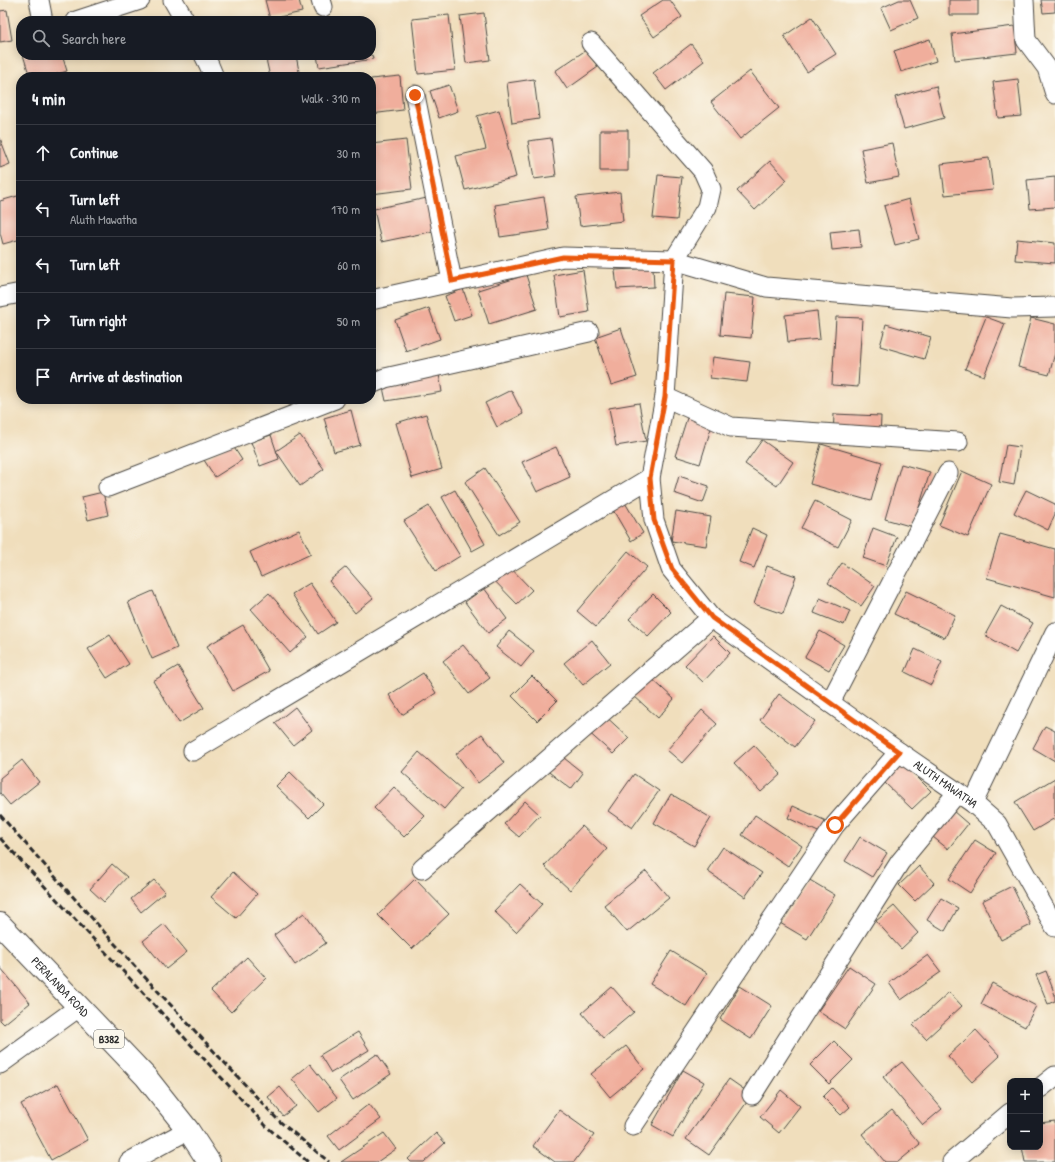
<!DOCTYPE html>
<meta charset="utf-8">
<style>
:root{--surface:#171b24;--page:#20242c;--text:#f1f3f6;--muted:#9ea1a6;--line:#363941}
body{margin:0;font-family:"Patrick Hand",sans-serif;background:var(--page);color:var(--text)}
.controls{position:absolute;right:12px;bottom:12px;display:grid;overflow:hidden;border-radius:8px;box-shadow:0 2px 10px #0003}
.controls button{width:36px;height:36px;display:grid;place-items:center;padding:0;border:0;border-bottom:1px solid var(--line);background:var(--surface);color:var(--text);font:20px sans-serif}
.stop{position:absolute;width:12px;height:12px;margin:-9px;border:3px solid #ea580c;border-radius:50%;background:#fff}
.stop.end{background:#ea580c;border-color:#fff;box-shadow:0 1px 4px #0008}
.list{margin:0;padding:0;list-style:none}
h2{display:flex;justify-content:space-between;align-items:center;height:52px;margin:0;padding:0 16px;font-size:17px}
h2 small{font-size:13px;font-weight:400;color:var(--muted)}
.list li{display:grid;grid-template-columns:26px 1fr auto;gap:12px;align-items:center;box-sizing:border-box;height:56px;padding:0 16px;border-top:1px solid var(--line)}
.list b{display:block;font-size:15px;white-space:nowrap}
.list p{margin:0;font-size:13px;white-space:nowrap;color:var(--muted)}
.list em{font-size:13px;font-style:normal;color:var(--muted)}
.icon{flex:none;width:22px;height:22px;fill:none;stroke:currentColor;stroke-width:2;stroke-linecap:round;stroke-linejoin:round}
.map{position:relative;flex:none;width:1055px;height:1162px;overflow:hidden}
.search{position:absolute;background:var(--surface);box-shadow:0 2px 10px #0003;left:16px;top:16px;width:360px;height:44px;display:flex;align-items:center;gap:10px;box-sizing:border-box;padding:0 14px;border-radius:16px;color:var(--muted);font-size:15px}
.panel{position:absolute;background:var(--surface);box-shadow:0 2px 10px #0003;left:16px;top:72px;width:360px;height:332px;border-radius:16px}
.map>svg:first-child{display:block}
</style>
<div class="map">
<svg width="1055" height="1162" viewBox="0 0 1055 1162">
<rect width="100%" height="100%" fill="#fbf7ec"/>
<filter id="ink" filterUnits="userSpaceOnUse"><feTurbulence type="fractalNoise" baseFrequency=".025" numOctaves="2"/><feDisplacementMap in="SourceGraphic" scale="8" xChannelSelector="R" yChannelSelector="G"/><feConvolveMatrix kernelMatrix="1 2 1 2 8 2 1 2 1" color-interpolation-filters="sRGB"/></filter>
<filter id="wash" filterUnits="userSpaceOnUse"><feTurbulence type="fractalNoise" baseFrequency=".012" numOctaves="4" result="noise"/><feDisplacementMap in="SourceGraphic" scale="16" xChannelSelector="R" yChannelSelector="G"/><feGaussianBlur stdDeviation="0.9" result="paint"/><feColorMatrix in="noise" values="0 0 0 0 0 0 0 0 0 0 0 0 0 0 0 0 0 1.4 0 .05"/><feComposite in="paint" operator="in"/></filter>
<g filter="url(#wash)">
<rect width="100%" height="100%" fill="#f0debc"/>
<g id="blocks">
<!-- building -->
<path fill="#f0ae9c" d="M265,0h34l3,12 -32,7z
M663,0h7l12,17 -28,20 -15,-21z
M899,0h11l8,18 -27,12 -10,-22z
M949,0h29v15h-29z
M1041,0h14v12l-12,1z
M7,10l5,30 -12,2v-31z
M484,13l6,47 -24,3 -6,-47z
M449,15l6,55 -37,4 -6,-55z
M812,17l24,37 -29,18 -23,-36z
M1014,26l3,27 -62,7 -3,-26z
M930,39l6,22 -35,11 -7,-21z
M691,44l13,17 -38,29 -13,-17z
M586,50l12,17 -31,22 -12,-18z
M23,55h39l5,16 -19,6h-18z
M288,55h8l4,22h-30l-4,-18z
M317,55h55l1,4 -54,8z
M750,71l29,37 -39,31 -29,-37z
M400,76l3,34 -32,4v-35z
M534,79l5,40 -27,4 -5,-40z
M1018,79l4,37 -24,2 -5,-36z
M449,85l9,26 -19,7 -9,-27z
M936,86l8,32 -40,11 -9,-32z
M499,110l10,33h-2l9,34 -51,13 -9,-34 30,-7 -9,-33z
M600,130h28v41h-28z
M0,138l10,26 -10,4z
M551,138l5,38 -22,3 -6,-38z
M406,140l6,49 -41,5v-50z
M892,143l7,34 -31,6 -7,-34z
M989,158l4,32 -48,5 -4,-31z
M770,161l17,19 -32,30 -18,-19z
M658,175l24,2 -5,43 -24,-2z
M1055,177v30l-25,2 -3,-29z
M620,192l3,29 -43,5 -4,-29z
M21,195v44l-18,5 -3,-11v-32z
M544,197l5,33 -49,7 -5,-32z
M427,198l7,33 -53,11 -7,-33z
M909,199l10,40 -24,6 -11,-39z
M859,229l2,18 -29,3 -2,-18z
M1017,239l38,4v20l-40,-3z
M653,268l1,19 -37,2 -2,-19z
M583,270l6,42 -29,5 -6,-42z
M526,275l11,34 -48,15 -11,-34z
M463,289l9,26 -18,6 -9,-25z
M724,294l31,3 -4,41 -31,-3z
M429,308l11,31 -34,12 -11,-31z
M817,311l3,28 -32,3 -3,-27z
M836,317l26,1 -4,69 -26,-2z
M986,317l19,7 -21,52 -19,-7z
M1031,318l24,6v29l-6,22 -31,-8z
M886,324l45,13 -7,22 -44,-13z
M621,328l16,49 -26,8 -16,-48z
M713,357l37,5 -3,20 -37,-4z
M439,374l3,18 -56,9 -4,-18z
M511,390l12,24 -26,13 -12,-24z
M639,403l7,38 -30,5 -7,-38z
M351,410l9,35 -26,7 -10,-34z
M426,414l16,55 -30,9 -16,-55z
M834,414l47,2 -1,24 -47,-1z
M687,418l25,7 -12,39 -25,-8z
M271,435l8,24 -19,7 -9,-24z
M300,435l24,34 -24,17 -24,-35z
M762,440l31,22 -16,24 -32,-22z
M231,443l11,17 -27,17 -11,-17z
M821,444l61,18 -11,39 -61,-17z
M1006,445l14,2 -6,38 -15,-3z
M556,447l14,30 -33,15 -15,-30z
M901,464l29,8 -17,55 -28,-8z
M485,468l35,54 -21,13 -34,-53z
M962,471l29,13 -23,53 -29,-12z
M679,476l30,10 -6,17 -29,-10z
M455,490l30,54 -13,7 -30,-54z
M1026,490l29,14v10l-7,16 -34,-17z
M103,492l5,23 -20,5 -6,-23z
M621,496l22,37 -12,8 -22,-38z
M815,501l37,19 -14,27 -37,-19z
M429,506l31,50 -24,15 -32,-50z
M676,511l35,6 -5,29 -35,-5z
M752,528l15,7 -13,33 -15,-6z
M873,528l24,9 -11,29 -23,-8z
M299,530l12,24 -50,23 -11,-25z
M1000,534l55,15v48l-68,-19z
M628,551l19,16 -51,60 -19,-16z
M503,560l29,30 -15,14 -29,-30z
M842,563l33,23 -14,20 -33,-23z
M767,566l29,10 -13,38 -29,-10z
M346,567l27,31 -18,15 -26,-32z
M310,583l26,39 -18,12 -26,-40z
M484,588l23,31 -19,14 -23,-31z
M153,591l24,57 -25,11 -24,-57z
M906,591l49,24 -10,23 -51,-24z
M269,593l39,44 -18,16 -39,-44z
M653,594l18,18 -23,24 -19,-17z
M820,598l30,13 -6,14 -30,-12z
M1001,606l32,17 -17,30 -31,-18z
M243,625l26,46 -36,20 -26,-45z
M509,631l25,20 -13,16 -25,-20z
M820,631l24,14 -15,25 -24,-13z
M110,635l19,29 -22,14 -19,-29z
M713,636l17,17 -27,29 -18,-17z
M592,640l18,23 -27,22 -19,-22z
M463,645l27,33 -21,16 -26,-33z
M915,649l27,13 -11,23 -26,-13z
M178,666l26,42 -25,15 -26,-42z
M423,673l13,20 -34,22 -13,-20z
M532,676l25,25 -20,20 -25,-25z
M650,677l24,22 -16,19 -25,-23z
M779,694l36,27 -20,26 -35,-27z
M295,707l17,23 -19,15 -18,-22z
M702,710l15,14 -35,39 -15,-13z
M602,713l27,25 -16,16 -27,-24z
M1045,726l10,5v30l-22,-13z
M482,734l22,29 -26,20 -22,-29z
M754,745l27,29 -20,18 -27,-29z
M550,747l33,26 -12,16 -34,-26z
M419,752l42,37 -17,20 -42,-37z
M22,760l17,22 -29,23 -10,-12v-15z
M903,763l28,28 -19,18 -28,-27z
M290,772l33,32 -14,14 -33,-32z
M634,774l25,17 -27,37 -24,-17z
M1055,778v40l-22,13 -18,-29z
M394,787l31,29 -21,21 -30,-29z
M671,794l40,24 -17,28 -40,-23z
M525,801l15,14 -21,22 -15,-13z
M793,806l42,19 -6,12 -41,-19z
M953,811l15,13 -20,25 -15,-12z
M755,815l47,31 -14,20 -46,-31z
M582,826l25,23 -37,41 -26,-24z
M860,837l27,16 -15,24 -27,-16z
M975,840l21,13 -26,40 -21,-14z
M723,847l39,26 -17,24 -38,-26z
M112,864l15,13 -23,25 -14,-13z
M919,866l15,17 -19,18 -16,-16z
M646,871l23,27 -42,34 -23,-27z
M233,872l24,22 -21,24 -25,-21z
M415,879l34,35 -37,35 -34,-34z
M808,879l27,16 -28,44 -27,-16z
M154,880l11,12 -24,20 -10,-13z
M520,884l22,20 -26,28 -22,-21z
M1012,886l19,39 -30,15 -19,-39z
M941,898l17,10 -13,23 -18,-11z
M894,906l24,27 -17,16 -25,-28z
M304,913l22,30 -31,22 -21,-30z
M164,924l23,28 -21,17 -23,-28z
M671,951l36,22 -21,33 -36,-22z
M928,955l13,17 -40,28 -12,-17z
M247,957l19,21 -35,34 -20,-21z
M849,966l27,18 -31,45 -27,-18z
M0,967l30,36 -26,21 -4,-4z
M1046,971l9,24v6l-7,3 -12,-29z
M992,983l44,23 -11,21 -44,-23z
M740,986l32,20 -21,33 -31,-20z
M612,987l22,25 -31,26 -21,-25z
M949,992l13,14 -36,33 -13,-14z
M976,1030l24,26 -28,26 -24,-26z
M358,1032l11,18 -38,23 -11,-18z
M834,1041l19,19 -24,24 -19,-19z
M626,1046l18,23 -34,28 -19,-23z
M377,1054l14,20 -38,26 -14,-20z
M902,1062l40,47 -19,16 -40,-48z
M310,1064l27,34 -18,14 -27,-33z
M683,1070l21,12 -31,55 -21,-12z
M729,1079l23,16 -43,60 -23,-16z
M58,1084l30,56 -37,20 -30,-56z
M280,1087l16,19 -13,10 -15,-19z
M832,1088l18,19 -9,8 -18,-18z
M781,1090l19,16 -21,27 -19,-16z
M369,1104l12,15 -42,31 -11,-14z
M559,1110l35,25 -20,27h-19l-22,-16z
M892,1110l28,34 -22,18h-13l-23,-28z
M1055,1121v41h-30l-3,-15h18v-24z
M384,1133l12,16 -19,13h-36z
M436,1133l9,10 -21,19h-13l-3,-3z"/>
</g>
</g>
<g filter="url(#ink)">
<use href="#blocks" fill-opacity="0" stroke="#494641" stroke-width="1"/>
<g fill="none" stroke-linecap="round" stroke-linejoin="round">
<!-- minor casing -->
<g stroke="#494641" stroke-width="21">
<g id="minor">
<path d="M39,0l4,21"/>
<path d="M173,0l12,21"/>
<path d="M321,0l2,7"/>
<path d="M1024,0l2,40 21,28 8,26"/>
<path d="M76,21l64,-21"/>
<path id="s1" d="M591,43l112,128 8,18 -4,18 -33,53 -9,137 -15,81 4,42 17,49 40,49 188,134 74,51 24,21 58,103"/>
<path d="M204,55l5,10 5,12"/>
<path d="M415,95l37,186"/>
<path d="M0,297l21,-4"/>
<path d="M371,300l192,-43 111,3 92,27 246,21 43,-1"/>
<path d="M371,384l14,-6 204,-46"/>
<path d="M665,397l66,30 227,15"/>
<path d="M108,487l227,-88"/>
<path d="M830,703l118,-230"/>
<path d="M193,751l457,-273"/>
<path d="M973,803l82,-171"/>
<path d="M422,869l289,-251"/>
<path d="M0,1064l79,-57"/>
<path d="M1040,1088l15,-12"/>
<path d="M752,1095l148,-233 57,-69"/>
<path d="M633,1126l202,-301 64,-73"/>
<path d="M129,1162l59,-32"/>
<path d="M952,1162l58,-49"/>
</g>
</g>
<!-- primary casing -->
<g stroke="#494641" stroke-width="24">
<g id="primary">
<path id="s2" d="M0,924l146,153 42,53 21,32"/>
</g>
</g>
<!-- minor -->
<use href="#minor" stroke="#fff" stroke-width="19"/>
<!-- primary -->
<use href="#primary" stroke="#fff" stroke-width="22"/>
<!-- rail -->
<path stroke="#2b2b2b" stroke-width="3" stroke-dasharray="6 3" stroke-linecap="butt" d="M0,815l140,157 138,148 51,42
M0,838l267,289 41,35"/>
</g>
</g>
<g fill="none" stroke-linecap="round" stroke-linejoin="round" filter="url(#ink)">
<!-- route -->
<path stroke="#ea580c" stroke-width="5" d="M415,95l37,186 111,-24 111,3 -9,137 -15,81 4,42 18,49 40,49 187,134 -64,73"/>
</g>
<g text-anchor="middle" stroke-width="4" stroke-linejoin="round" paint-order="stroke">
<!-- shield labels -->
<rect fill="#fbf7ec" stroke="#696865" stroke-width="1" x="94" y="1030" width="30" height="18" rx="3"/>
<g font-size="11" font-weight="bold" fill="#2b2b2b">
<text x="109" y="1043">B382</text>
</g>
<!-- street labels -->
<g font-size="12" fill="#2b2b2b" stroke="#fbf7ec">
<text dy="4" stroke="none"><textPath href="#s1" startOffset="935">ALUTH MAWATHA</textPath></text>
<text dy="4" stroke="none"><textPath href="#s2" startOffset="87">PERALANDA ROAD</textPath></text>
</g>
</g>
</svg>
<div class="controls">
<button>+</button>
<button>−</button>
</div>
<div class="stop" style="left:835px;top:825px"></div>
<div class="stop end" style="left:415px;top:95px"></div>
<div class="search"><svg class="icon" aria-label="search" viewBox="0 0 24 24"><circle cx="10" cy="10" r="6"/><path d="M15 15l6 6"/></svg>Search here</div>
<section class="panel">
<h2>4 min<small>Walk · 310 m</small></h2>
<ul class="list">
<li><svg class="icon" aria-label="ahead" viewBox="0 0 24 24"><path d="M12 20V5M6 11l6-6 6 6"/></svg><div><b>Continue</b></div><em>30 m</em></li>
<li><svg class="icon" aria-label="left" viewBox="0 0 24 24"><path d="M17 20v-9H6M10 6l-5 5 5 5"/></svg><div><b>Turn left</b><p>Aluth Mawatha</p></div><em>170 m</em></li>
<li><svg class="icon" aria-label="left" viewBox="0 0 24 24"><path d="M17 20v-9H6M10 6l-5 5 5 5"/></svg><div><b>Turn left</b></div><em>60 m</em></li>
<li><svg class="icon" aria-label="right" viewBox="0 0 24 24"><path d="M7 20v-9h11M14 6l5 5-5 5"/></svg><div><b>Turn right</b></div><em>50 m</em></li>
<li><svg class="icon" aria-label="arrive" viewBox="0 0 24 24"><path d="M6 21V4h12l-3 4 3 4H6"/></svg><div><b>Arrive at destination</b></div></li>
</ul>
</section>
</div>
